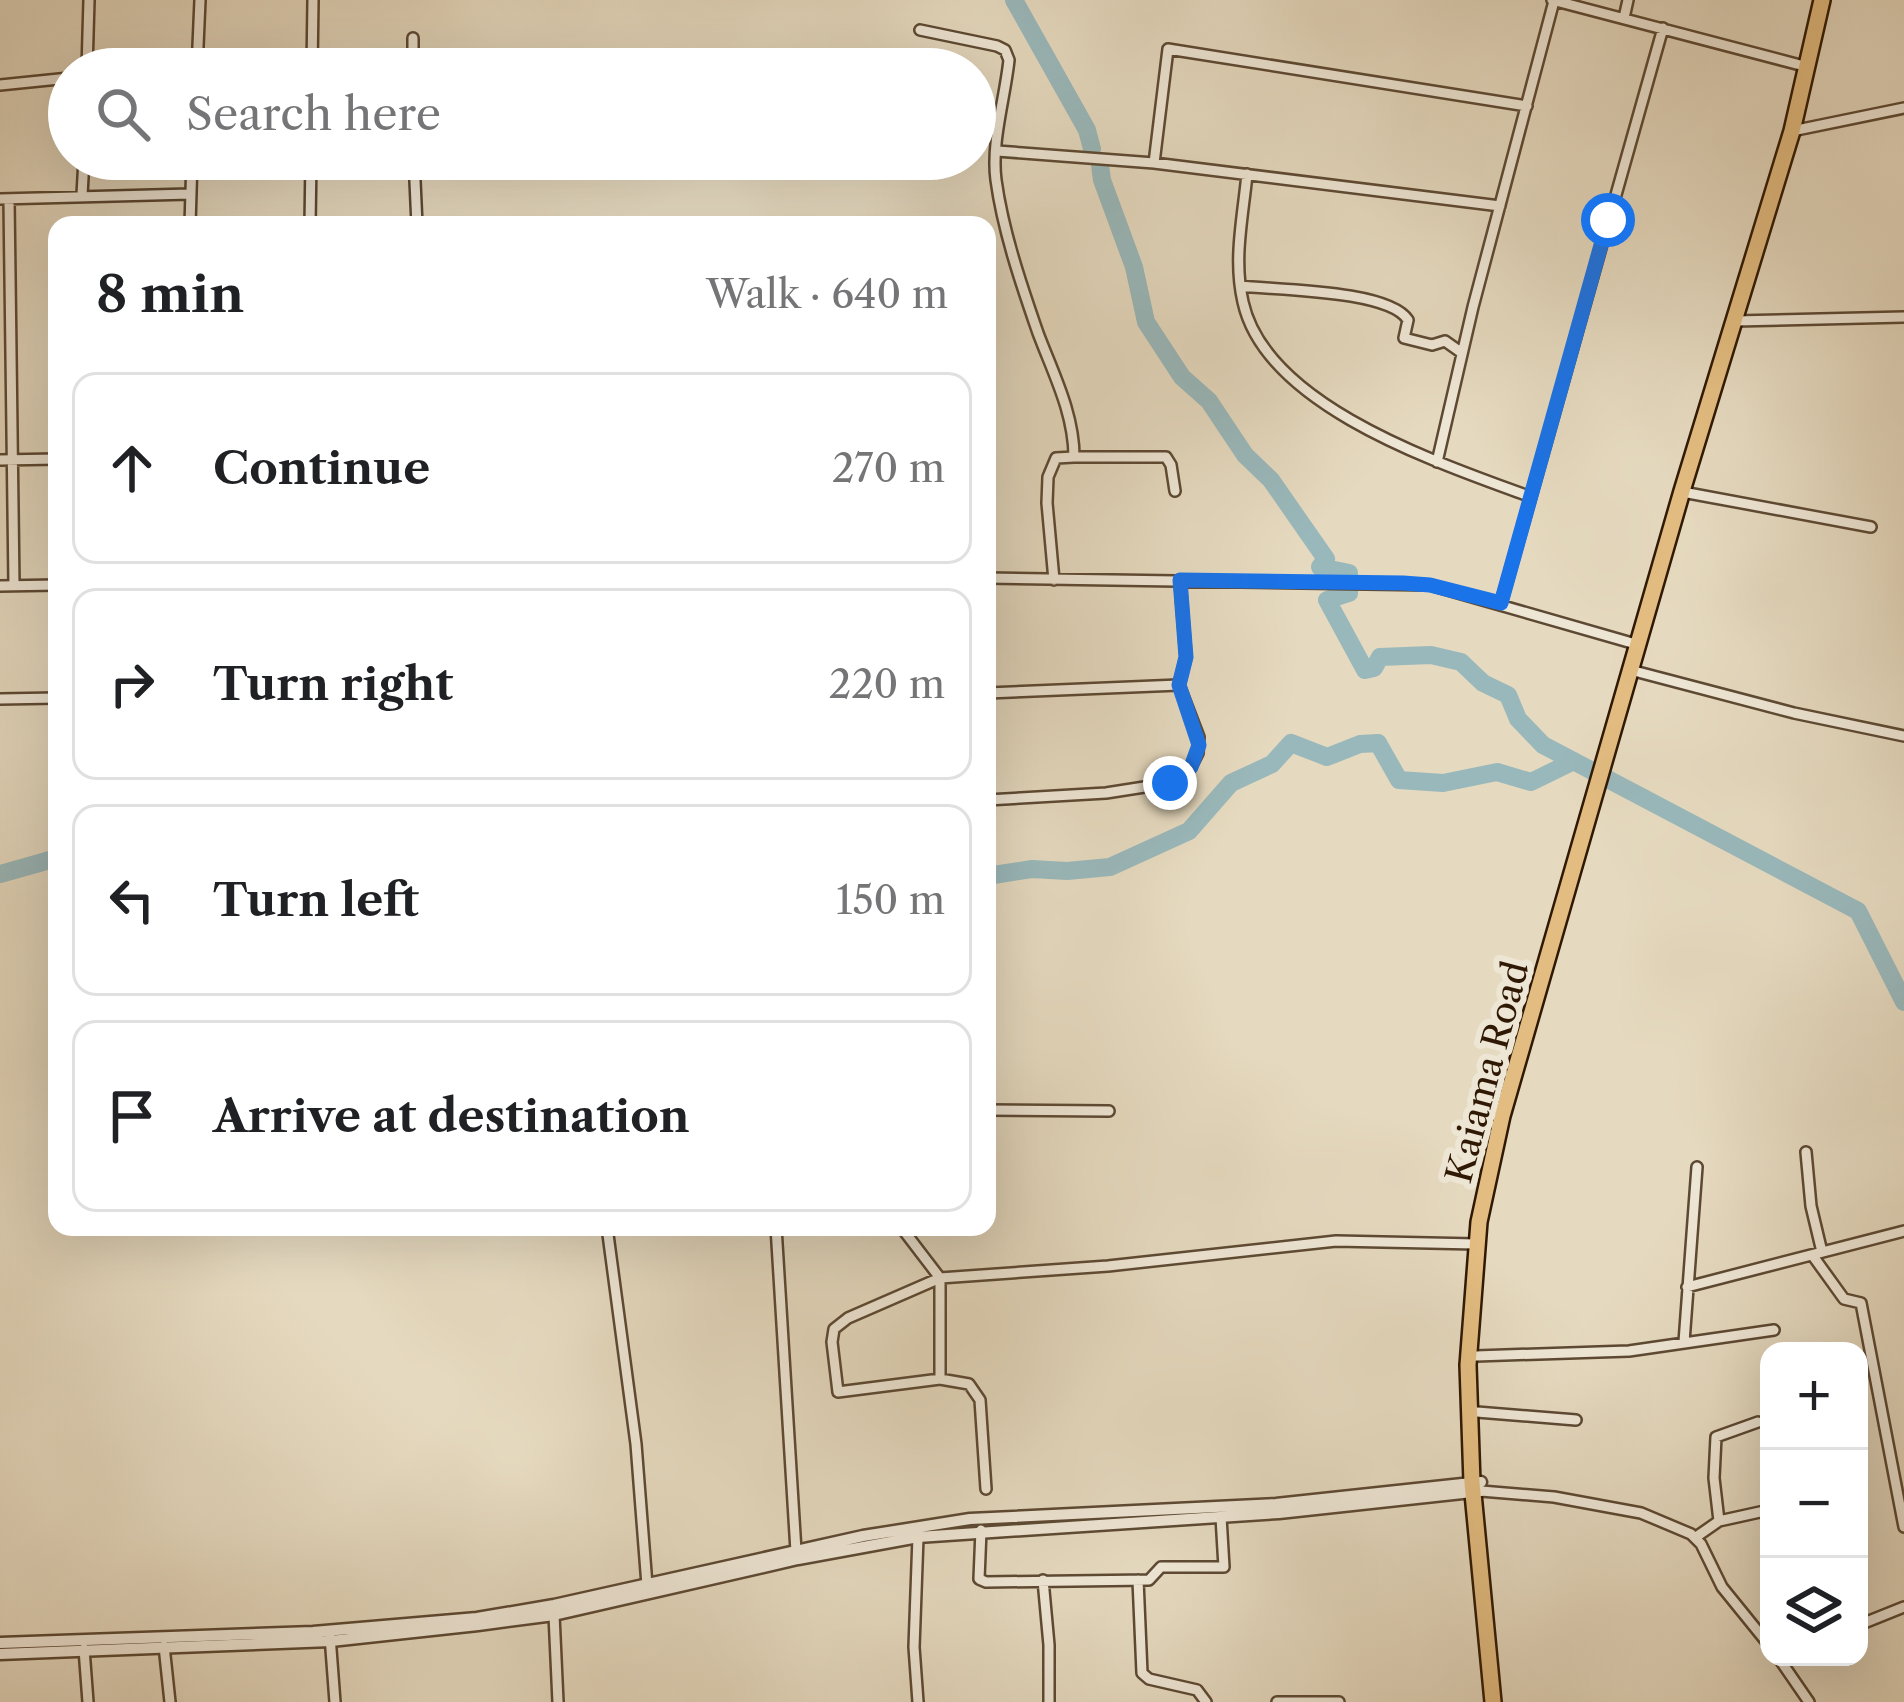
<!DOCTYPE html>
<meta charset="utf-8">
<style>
:root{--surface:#fff;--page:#f2f2f2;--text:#202124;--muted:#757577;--line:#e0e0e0}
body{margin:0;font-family:"Libre Caslon Text",serif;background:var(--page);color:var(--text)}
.controls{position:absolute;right:36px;bottom:36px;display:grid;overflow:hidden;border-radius:24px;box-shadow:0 12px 48px #0002}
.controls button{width:108px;height:108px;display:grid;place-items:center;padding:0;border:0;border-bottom:3px solid var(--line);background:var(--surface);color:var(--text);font:60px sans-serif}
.stop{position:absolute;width:36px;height:36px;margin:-27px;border:9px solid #1a73e8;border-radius:50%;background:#fff}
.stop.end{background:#1a73e8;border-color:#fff;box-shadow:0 3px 12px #0008}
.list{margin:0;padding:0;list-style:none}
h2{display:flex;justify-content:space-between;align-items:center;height:156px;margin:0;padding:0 48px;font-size:51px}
h2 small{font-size:39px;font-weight:400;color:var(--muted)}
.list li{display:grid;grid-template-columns:78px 1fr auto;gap:36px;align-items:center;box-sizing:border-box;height:192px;margin:0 24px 24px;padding:0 24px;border:3px solid var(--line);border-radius:24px}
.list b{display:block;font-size:45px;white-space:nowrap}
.list em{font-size:39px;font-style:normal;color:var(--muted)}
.icon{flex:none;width:66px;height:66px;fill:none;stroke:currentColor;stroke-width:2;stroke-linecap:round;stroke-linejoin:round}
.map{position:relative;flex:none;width:1904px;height:1702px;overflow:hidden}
.search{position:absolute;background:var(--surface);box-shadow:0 12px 48px #0002;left:48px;top:48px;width:948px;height:132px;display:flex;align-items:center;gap:30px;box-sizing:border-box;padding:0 42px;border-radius:66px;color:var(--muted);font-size:45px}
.panel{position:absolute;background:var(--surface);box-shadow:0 12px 48px #0002;left:48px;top:216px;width:948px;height:1020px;border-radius:24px}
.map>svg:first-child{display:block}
</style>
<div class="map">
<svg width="1904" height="1702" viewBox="0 0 1904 1702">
<rect width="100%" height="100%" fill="#e5d9bf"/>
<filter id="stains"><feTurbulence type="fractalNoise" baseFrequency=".00167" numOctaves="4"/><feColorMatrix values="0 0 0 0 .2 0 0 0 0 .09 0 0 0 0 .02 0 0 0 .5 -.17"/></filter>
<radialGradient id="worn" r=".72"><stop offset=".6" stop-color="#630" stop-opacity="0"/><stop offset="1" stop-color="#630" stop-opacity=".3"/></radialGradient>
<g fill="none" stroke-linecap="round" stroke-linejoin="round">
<!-- river -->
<path stroke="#99b8bb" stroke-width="18" d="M1014,0l73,130 5,19
M1100,165l2,15 32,87 12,55 36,55 27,24 36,54 26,25 55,79 -6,8 29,6v20l-22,7 38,70 9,-2 6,-11 51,-2 30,7 22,21 25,12 10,24 25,26 315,166 46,91
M0,874l57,-16
M987,876l45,-7 35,2 43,-4 79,-36 42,-48 41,-19 19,-21 36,14 33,-13 18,-1 21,37 44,3 54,-11 34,10 43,-21"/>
<!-- minor casing -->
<g stroke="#5d4933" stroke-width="14">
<path id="minor" d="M1552,0l252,66
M1624,18l4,-18
M920,30l77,16 8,4 4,10c-4,38 -18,83 -13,120 7,51 25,104 42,153 15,40 36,80 36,124l-18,1 -8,19 -1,26 7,77
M413,38v31
M87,69l2,-69
M197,69l3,-69
M312,69l1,-69
M0,85l69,-7
M1792,131l112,-23
M997,151l157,12 346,43
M414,159l3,66
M1154,163l14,-114 359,57
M1247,174c-4,43 -14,85 -4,128 23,105 199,162 288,195
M82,195l2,-36
M0,199l190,-5
M9,200l5,385
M190,225l2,-66
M310,225l1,-66
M1241,286c36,4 148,4 167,34l-4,18 28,7 13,-4 17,12
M1735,321l169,-4
M1074,457h92l5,8 4,26
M0,460l57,-1
M1437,462l36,-155 81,-306
M1688,493l183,34
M987,578l443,7 209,60
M0,586l57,-1
M1501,603l162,-575
M1638,672l156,41 110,23
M987,693l192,-8
M0,699l57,-1
M987,800l119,-7 64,-10 21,-16 7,-14 1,-16 -20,-52 7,-28 -6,-76
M987,1110l122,1
M1806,1152l5,54 11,46
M156,1227l1,1
M607,1227l29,217 11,141
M776,1227l20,324
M901,1227l39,51v101l29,5 11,16 6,89
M1813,1256l31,43 17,4 43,224
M1687,1287l217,-56
M1684,1342l13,-175
M1476,1356l153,-5 145,-21
M940,1379l-102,13 -6,-50 2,-13 14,-11 92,-40 168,-12 228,-25 140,3
M1477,1412l99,8
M1481,1491l73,6 87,16 50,21 10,10 21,43 47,58
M1719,1521l-5,-43 2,-41 42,-15
M981,1530l-2,49 7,3 163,-2 12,-13h63l-3,-50
M1696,1537l23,-16 50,-11
M1043,1580l6,65v57
M1138,1580l4,93 7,6 48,11 9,12
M554,1615l4,87
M1859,1625l45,-18
M330,1636l5,66
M164,1646l6,56
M84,1649l4,53
M1778,1657l31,45
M918,1702l-4,-55 4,-110
M1277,1702h62"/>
</g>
<!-- tertiary casing -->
<g stroke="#5d4933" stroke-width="15">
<path id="tertiary" d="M0,1643l313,-11 164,-14 77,-13 309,-69 107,-17 306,-15 205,-22
M0,1654l331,-13 147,-16 76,-10 244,-56 120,-22 361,-24 202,-22"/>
</g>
<!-- trunk casing -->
<g stroke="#301904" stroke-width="20">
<path id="trunk" d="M1493,1702l-21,-219 -4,-118 11,-143 23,-106 180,-625 110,-360 30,-131"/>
</g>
<!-- minor -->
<use href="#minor" stroke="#eee6d5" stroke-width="9"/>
<!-- tertiary -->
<use href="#tertiary" stroke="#eee6d5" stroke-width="10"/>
<!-- trunk -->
<use href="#trunk" stroke="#e2bc80" stroke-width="15"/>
</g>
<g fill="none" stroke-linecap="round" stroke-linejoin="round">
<!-- route -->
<path stroke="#1a73e8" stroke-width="15" d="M1170,783l21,-16 8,-22 -20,-60 7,-28 -6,-77 223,3 27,2 71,18 107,-383"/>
</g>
<g text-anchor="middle" stroke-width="12" stroke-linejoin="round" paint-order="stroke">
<!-- street labels -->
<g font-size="36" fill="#301904" stroke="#eee6d5">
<text transform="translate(1487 1072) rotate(-75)" y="13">Kaiama Road</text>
</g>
</g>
<rect width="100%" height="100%" filter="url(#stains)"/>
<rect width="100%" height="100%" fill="url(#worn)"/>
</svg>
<div class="controls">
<button>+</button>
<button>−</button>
<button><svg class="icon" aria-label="layers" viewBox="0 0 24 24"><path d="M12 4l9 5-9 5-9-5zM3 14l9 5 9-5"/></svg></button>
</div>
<div class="stop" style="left:1608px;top:220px"></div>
<div class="stop end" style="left:1170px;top:783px"></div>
<div class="search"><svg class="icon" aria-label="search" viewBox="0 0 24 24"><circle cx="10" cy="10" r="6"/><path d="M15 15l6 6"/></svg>Search here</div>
<section class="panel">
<h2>8 min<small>Walk · 640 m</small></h2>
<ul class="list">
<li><svg class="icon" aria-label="ahead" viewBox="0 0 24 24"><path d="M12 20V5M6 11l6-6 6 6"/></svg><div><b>Continue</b></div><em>270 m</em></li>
<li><svg class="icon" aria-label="right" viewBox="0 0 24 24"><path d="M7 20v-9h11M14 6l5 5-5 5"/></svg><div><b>Turn right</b></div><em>220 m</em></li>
<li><svg class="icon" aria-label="left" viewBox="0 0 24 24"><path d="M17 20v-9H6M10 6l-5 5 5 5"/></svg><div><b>Turn left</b></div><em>150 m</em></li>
<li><svg class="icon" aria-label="arrive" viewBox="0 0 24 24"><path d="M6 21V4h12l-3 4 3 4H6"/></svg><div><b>Arrive at destination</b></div></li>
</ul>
</section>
</div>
